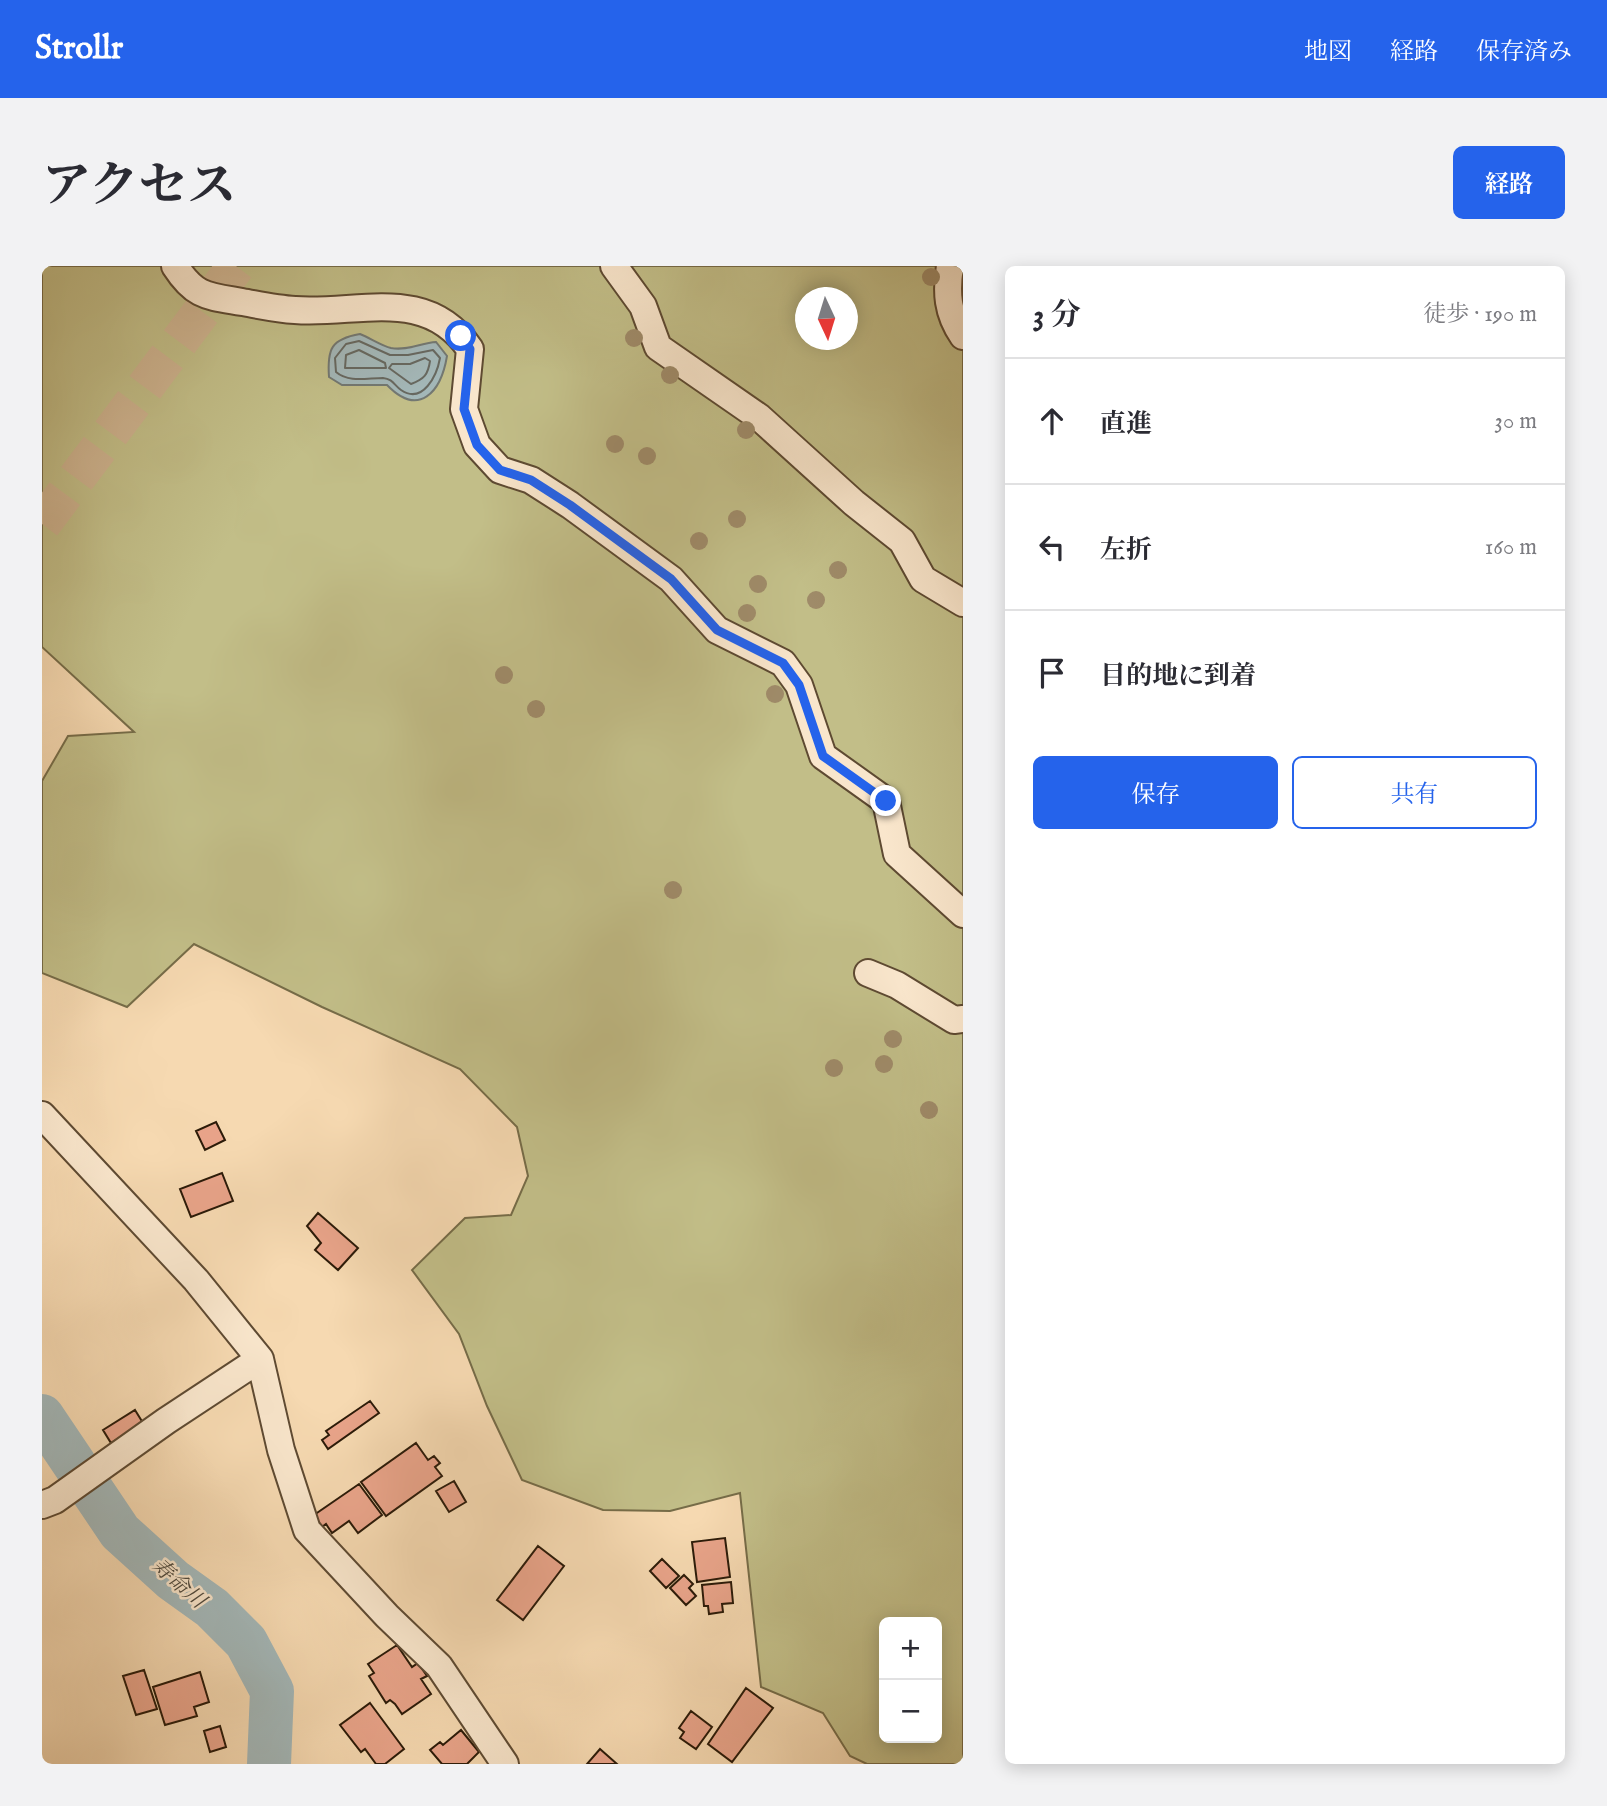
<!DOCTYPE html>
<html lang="ja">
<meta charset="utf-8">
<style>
:root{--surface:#fff;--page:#f2f2f3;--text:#2b2b33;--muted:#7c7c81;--line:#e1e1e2;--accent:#2563eb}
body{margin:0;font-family:"IM FELL English","Noto Serif JP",serif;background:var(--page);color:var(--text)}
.controls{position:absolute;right:21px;bottom:21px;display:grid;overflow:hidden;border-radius:10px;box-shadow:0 4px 18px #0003}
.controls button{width:63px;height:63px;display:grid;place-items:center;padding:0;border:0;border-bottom:2px solid var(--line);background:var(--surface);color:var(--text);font:35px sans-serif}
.compass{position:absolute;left:753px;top:21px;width:63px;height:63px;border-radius:50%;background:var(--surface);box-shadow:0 4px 18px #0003;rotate:176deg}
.stop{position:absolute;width:21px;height:21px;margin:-16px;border:5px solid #2563eb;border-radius:50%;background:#fff}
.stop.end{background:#2563eb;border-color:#fff;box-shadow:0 2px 7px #0008}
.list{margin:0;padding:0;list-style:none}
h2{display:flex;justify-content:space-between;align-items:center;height:91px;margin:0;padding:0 28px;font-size:30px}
h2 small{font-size:23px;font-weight:400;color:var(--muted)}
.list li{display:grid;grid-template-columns:46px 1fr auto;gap:21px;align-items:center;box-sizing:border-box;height:126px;padding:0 28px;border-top:2px solid var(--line)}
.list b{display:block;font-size:26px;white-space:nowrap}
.list em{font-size:23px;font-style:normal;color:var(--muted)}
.actions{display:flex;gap:14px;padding:21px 28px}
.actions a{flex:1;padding:16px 0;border:2px solid var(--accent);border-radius:10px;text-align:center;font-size:24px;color:var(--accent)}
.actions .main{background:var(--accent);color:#fff}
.icon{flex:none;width:38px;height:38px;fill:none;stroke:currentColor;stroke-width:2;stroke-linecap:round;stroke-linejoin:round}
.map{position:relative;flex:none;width:921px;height:1498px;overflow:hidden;border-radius:10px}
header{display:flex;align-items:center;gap:42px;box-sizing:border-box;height:98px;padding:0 35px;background:var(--accent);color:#fff}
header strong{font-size:33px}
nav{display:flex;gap:38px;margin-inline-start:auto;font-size:24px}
.intro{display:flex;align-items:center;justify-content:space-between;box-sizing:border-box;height:168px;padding:0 42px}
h1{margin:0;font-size:49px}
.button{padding:18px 32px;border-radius:10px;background:var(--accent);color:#fff;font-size:24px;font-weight:700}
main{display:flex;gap:42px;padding:0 42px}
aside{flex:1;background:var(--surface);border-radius:10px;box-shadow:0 4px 18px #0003}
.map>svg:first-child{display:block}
</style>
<header>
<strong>Strollr</strong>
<nav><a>地図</a><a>経路</a><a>保存済み</a></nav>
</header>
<div class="intro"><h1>アクセス</h1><a class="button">経路</a></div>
<main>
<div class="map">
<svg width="921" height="1498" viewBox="0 0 921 1498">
<rect width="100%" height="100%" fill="#f6d9b1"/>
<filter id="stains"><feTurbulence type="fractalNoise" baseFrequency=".00286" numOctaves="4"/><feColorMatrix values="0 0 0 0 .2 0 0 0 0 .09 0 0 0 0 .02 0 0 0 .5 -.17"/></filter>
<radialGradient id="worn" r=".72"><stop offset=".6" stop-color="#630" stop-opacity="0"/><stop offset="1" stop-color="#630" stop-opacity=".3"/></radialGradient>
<!-- green -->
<path fill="#c2be88" stroke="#766c48" stroke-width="2" fill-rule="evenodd" d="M0,0h921v1498h-96l-17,-8 -27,-43 -62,-26 -21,-194 -70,18 -67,-1 -81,-30 -35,-74 -28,-72 -47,-64 53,-52 46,-3 17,-39 -11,-49 -57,-58 -138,-62 -128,-63 -67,63 -85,-34v-192l26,-45 66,-4 -92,-85zM764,32h42v42h-42zM842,1356h53v116h-53z"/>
<!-- water -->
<path fill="#a3b7b8" stroke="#737872" stroke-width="2" d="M318,68c10,4 22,12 31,14 16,3 30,-5 45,-6l11,14c-6,36 -28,62 -60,29h-45l-13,-8c-2,-28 2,-38 31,-43z"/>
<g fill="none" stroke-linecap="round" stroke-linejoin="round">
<!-- shore -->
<path stroke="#676860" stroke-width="2" d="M317,75l31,14h18l25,-5 7,8c-3,17 -17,47 -39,32 -7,-5 -8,-11 -18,-12 -16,0 -34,5 -47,-6l-1,-14 11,-14z
M317,84l26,13 1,5h-41l1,-13z
M383,92l5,3c-2,14 -6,18 -19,23l-22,-16 3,-4h18z"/>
<!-- river -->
<path stroke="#a3b7b8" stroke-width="44" d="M0,1150l78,116 53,48 39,28 34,34 26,49 -3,73"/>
</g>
<!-- building -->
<path fill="#e9a48a" stroke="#2b1a08" stroke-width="2" d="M174,856l9,18 -20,10 -9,-19z
M180,907l11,28 -42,16 -11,-28z
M276,947l40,35 -20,22 -23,-20 6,-7 -14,-17z
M328,1135l9,12 -51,36 -6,-9 7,-5 -3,-4z
M93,1144l8,13 -32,20 -8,-13z
M374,1177l12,17 6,-4 6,7 -5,4 7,9 -56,40 -25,-34z
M412,1215l12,21 -17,10 -13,-21z
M317,1218l23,31 -24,18 -9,-12 -17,12 -6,-9 -4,3 -8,-12z
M683,1272l5,39 -33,5 -5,-40z
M496,1280l26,20 -41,54 -26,-20z
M620,1293l17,17 -13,12 -16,-17z
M642,1309l9,9 -4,4 7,8 -10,9 -16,-17z
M689,1316l2,21 -11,1 1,8 -14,2 -1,-8h-4l-2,-21z
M355,1379l15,22 6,-4 9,13 -6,3 10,15 -29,20 -7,-10 -5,-4 -4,3 -17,-27 5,-3 -6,-9z
M102,1404l13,39 -21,6 -13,-39z
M158,1406l9,30 -15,5 3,9 -32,9 -12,-38z
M704,1422l27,20 -41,54 -24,-18z
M328,1437l34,46 -19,15h-9l-11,-15 -4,3 -21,-27z
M649,1445l21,16 -16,22 -16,-11 4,-6 -5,-4z
M178,1460l6,21 -16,5 -6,-21z
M419,1464l18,22 -12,12h-25l-12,-14 10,-8 3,3z
M558,1483l17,15h-30z"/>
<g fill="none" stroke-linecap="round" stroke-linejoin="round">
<!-- highway-tunnel -->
<path stroke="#cdb38f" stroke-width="38" stroke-dasharray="38 19" stroke-linecap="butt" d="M0,258l194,-258"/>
<!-- minor casing -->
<g stroke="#5e4a32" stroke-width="30">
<path id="minor" d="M133,0c20,31 32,30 67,36 17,3 35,7 53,8 63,5 131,-25 175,39l-6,60 13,36 23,25 31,10 39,25 101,74 46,51 66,33 16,22 24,71 63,45 11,53 66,60
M572,0l29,40 15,41 101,70 95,86 48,38 21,38 40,24
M908,0c-4,26 -3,47 13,70
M826,707l29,12 57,35 9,-1
M0,849l154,165 64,79 21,91 26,80 80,86 52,50 66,98
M0,1239l13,-5 111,-79 94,-62"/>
</g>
<!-- minor -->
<use href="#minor" stroke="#f9e6cc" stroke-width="26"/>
</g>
<!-- trees -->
<g fill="#9f8b69">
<circle cx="889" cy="11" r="9"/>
<circle cx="592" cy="72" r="9"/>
<circle cx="628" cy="109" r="9"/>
<circle cx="704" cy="164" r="9"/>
<circle cx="573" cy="178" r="9"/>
<circle cx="605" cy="190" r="9"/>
<circle cx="695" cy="253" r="9"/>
<circle cx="657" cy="275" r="9"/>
<circle cx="796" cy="304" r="9"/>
<circle cx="716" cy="318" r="9"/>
<circle cx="774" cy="334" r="9"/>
<circle cx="705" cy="347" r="9"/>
<circle cx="462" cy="409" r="9"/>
<circle cx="733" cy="428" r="9"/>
<circle cx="494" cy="443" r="9"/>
<circle cx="631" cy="624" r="9"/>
<circle cx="851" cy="773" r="9"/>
<circle cx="842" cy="798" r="9"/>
<circle cx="792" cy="802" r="9"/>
<circle cx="887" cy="844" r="9"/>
</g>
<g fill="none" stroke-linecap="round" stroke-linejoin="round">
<!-- route -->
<path stroke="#2563eb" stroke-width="9" d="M419,70l9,13 -6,60 13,36 23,25 31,10 39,25 101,74 46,51 66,33 16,22 24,71 63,45"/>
</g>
<g text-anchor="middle" stroke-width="5" stroke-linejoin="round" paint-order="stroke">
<!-- water labels -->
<g font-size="21" font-style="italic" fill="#4f493d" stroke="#f9e6cc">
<text transform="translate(137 1317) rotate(41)" y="7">寿命川</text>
</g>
</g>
<rect width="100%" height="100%" filter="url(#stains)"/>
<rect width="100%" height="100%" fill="url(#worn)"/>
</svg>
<div class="controls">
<button>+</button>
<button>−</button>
</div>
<svg class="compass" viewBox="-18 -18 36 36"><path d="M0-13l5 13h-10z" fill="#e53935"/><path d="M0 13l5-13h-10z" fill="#7c7c81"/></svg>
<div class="stop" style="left:419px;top:70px"></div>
<div class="stop end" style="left:844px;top:535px"></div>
</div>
<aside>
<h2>3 分<small>徒歩 · 190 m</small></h2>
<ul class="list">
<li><svg class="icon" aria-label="ahead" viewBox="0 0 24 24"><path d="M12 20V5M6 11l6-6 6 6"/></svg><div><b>直進</b></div><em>30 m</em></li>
<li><svg class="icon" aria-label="left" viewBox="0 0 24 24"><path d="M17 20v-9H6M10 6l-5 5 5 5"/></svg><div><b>左折</b></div><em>160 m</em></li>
<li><svg class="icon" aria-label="arrive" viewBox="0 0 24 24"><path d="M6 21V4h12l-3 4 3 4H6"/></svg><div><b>目的地に到着</b></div></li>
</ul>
<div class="actions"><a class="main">保存</a><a>共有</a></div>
</aside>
</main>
